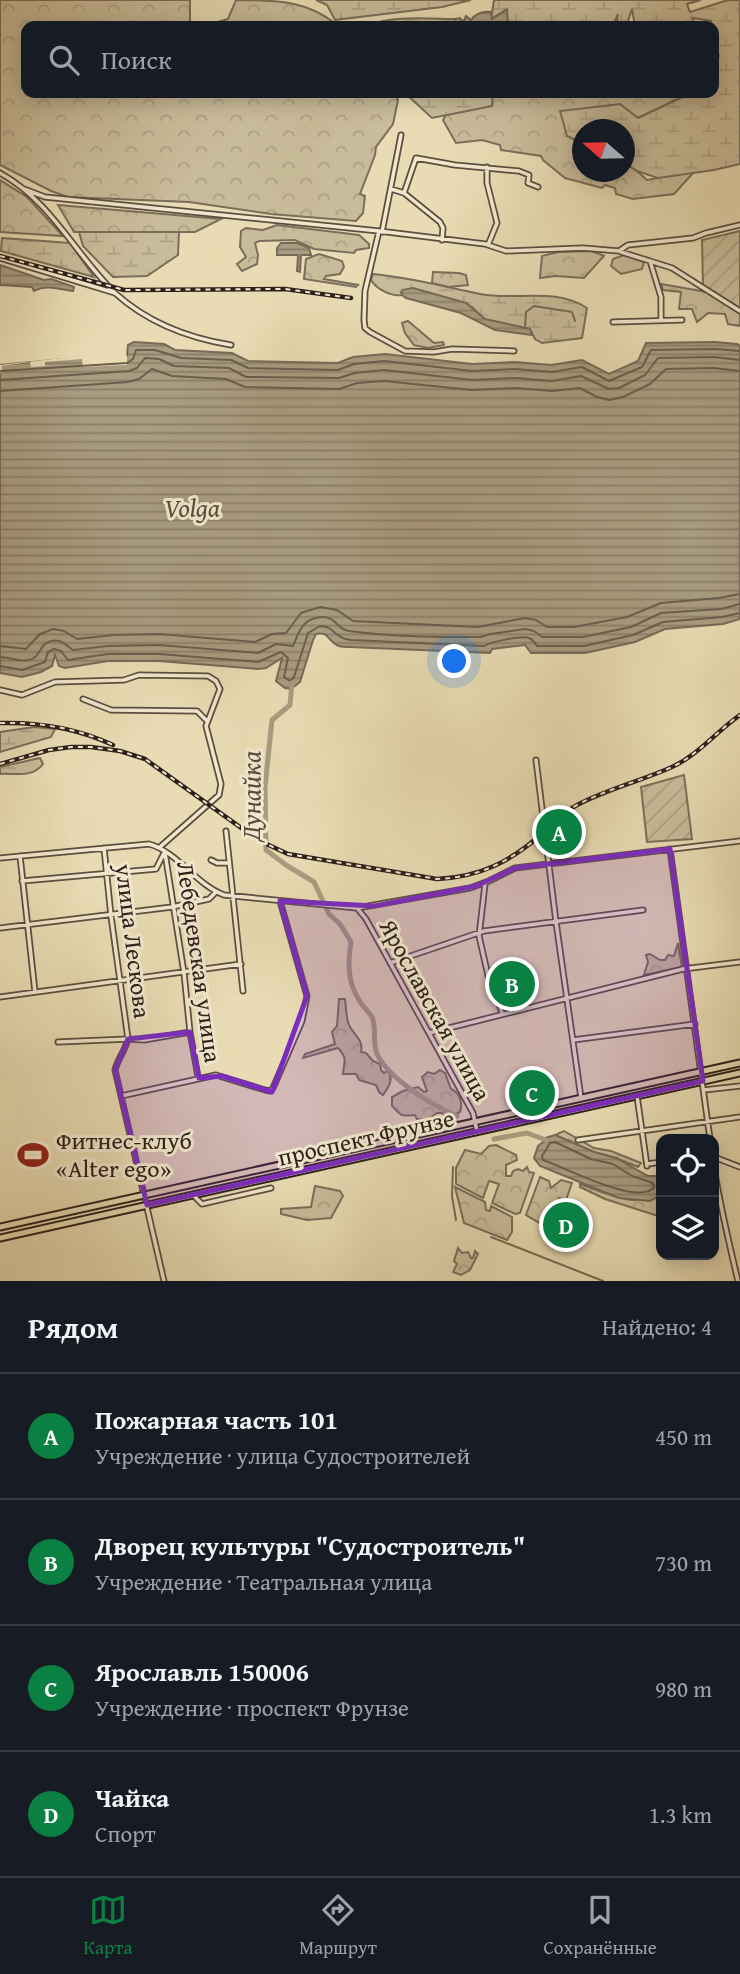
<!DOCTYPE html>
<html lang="ru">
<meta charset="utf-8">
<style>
:root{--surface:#171b24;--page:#242831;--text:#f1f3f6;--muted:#9ea1a6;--line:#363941;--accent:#0b8043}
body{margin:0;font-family:"Gentium Book Plus",serif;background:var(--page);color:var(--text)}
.controls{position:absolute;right:21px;bottom:21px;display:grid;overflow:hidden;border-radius:14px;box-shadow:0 4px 18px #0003}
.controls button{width:63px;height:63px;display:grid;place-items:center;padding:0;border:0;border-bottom:2px solid var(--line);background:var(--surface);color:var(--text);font:35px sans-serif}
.compass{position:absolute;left:572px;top:119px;width:63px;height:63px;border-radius:50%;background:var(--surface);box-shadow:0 4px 18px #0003;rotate:290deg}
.you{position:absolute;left:455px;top:662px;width:24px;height:24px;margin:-18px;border:5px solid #fff;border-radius:50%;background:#1a73e8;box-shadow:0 0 0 10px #1a73e833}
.badge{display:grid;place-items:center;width:46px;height:46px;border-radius:50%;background:var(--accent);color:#fff;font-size:23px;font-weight:700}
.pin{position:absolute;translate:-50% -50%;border:4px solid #fff;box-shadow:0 2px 7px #0006}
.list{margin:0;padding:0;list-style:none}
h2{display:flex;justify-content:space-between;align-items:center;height:91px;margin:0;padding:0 28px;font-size:30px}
h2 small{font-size:23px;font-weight:400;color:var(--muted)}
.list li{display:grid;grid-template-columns:46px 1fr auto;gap:21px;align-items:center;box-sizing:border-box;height:126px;padding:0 28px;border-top:2px solid var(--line)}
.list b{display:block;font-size:26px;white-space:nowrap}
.list p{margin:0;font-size:23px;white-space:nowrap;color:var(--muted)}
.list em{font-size:23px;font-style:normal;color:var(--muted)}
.icon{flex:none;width:38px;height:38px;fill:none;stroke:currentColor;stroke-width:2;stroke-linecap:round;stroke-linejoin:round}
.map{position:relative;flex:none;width:740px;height:1281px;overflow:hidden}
.search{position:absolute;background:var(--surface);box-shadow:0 4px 18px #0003;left:21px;right:21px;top:21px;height:77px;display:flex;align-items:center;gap:18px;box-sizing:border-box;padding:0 24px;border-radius:14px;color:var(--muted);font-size:26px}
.sheet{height:595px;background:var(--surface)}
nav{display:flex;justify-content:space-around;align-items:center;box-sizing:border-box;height:98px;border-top:2px solid var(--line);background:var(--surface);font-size:19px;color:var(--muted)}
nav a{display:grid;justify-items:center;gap:4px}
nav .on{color:var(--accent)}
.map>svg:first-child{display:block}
</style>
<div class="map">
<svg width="740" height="1281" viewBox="0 0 740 1281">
<defs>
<pattern id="forest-crowns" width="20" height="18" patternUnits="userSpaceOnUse" patternTransform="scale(1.75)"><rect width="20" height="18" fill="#c9bc9a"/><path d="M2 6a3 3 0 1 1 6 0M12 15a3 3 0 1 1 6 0" fill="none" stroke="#ada184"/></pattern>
<pattern id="wetland-marsh" width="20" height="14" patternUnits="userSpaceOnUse" patternTransform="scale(1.75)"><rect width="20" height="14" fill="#c9bc9a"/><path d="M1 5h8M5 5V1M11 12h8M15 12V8" fill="none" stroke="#ada184"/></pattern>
<pattern id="garden-furrows" width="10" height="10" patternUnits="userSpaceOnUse" patternTransform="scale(1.75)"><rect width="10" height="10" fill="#c9bc9a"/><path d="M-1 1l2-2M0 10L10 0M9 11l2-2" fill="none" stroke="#ada184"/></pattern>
<pattern id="water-rules" width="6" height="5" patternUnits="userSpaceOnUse" patternTransform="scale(1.75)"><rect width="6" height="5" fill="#a99c80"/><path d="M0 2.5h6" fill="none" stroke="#8a7f68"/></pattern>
</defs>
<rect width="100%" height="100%" fill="#e9dcb4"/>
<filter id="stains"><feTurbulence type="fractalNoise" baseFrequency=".00286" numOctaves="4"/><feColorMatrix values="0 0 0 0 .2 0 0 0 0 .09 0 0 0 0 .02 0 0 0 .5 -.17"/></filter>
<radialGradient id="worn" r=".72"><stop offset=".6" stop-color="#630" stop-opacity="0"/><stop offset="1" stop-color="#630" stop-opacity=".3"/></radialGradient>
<!-- forest -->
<path fill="url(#forest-crowns)" stroke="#7b6e5a" stroke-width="2" d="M0,0h190v26h-164v67h368l4,7 -5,24 -17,23 -1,8 -15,39 5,2 -2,17 -7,8 -85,-7 -82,-12 -121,-5 -17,-6 -51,-26z
M236,0c39,0 72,0 102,26h-134l24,-7z
M493,93h198l-53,25 -19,-14 -52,32 15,7v29h42l1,-9 12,8 10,9 48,-9 -21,23 -41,5 -17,-5 -1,-6 -10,-3 -3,3 -37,-10 -22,-18 -2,-4 -40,-6 -1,-5 -18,-5 -26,3 -13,-23 3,-5 45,-9z
M0,180l27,17 36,39 -63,-4z
M58,205l163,14 -26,13h-121z
M277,225l82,10 10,9v4l-13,2 -2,3 -40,-4 -19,-9 -36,1 -4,2 3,12 -1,9 -15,7 -5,-7 9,-7 -6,-10 1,-16 5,-3 17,2z
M592,251l12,5 -20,22 -29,-2 -15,2 2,-22 16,-4z
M319,254l23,7 2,6 -4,7 -14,2 -2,3 34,6 -2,2 -52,-8 2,-20z
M624,255l20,7 -2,7 -21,5 -10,-8 2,-7z
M433,272l26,1 7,2 2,10 -19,2 -17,-4z
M661,284l46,8 33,21v13l-12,-2 -3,-10 -17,-1 -11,9 -5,-13h-13l2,-17 -18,-2z
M408,321l26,22 9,-1 1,3 -16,3 -14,-3 -9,-12 -3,-10z
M678,943l4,24 -38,8 4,-13 -2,-7 4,-1 10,6h5l3,-5 6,1z
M339,999h6c1,7 1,16 3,23 3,12 16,16 13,30l5,1 7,8 7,3 1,6 3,3 3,-2c8,7 1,17 -4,24l-4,-3 -3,-7 -17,-5 -3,-6h-13c1,-13 5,-15 -5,-26l-35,10 2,-4 30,-10 -3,-12 5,-6z
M440,1070l5,3 6,16c9,4 12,14 9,23l-12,6 -6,-5h-5l-10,7 -10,-1 -2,-4c-14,1 -13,2 -23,-9v-9l11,-6 15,-4 6,5 3,-1 -5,-14 6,-5 6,2z
M564,1131l30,17 17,3 30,12 -3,4 -22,-9 -22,-6 -39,-17z
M496,1145l20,10 1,5 -11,5v11h5l2,-5 5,-2 5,2 4,-4 2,5 5,1 -14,40 -5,1 -23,-11 7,-19 -10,-3 -6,17 -27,-14v-16l9,-18 16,4 8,-8z
M540,1177l9,4 2,7 10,-8 11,3 -6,17 -7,-2 -11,30 -22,-13z
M580,1184c25,9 55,24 81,11v22l-56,-18 -25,-12z
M315,1186l25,5 3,5 -12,22 -24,2 -26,-6v-5l30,-2z
M455,1187l30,15 1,8 4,1 1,-5 21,11v15l-5,8 -43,-17z
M458,1248l4,5 6,-1 3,6h2l2,-7 3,3 -8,16 -9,5 -8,-3 4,-8 -3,-3z"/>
<!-- wetland -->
<path fill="url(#wetland-marsh)" stroke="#7b6e5a" stroke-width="2" d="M316,0h155l-29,7 -107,13 -8,-15z
M494,0h207l-14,4 3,8 38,-12h12v164l-26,6 -56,8 -21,-7 -12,-8 -1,-33h-42v13l-15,-7 -7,-25 60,-7 18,14 53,-25h23v-35l5,-2 -5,-10v-20h-19l17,-5 -19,-3 1,8h-59l-3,-17 -4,12 4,5h-16l2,-12 -5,11 2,1h-107l-2,-16 -15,9z
M455,19v7h-86c18,-11 64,-7 86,-7z
M405,93h88l-1,13 -60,12z
M79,232h100l-1,23 -31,21 -34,1 -30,-31z
M2,238l68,5 24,34 -93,-26z
M373,274c36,3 72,13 107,20 36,7 74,-7 107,14l-5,30 -40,5 -7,-4 -5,-10 -46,-10 -12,-12 -71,-15 1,3c-10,2 -26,-6 -31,-15z
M34,727l21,2 -4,8 -51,15v-20z
M40,758l3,6c-10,14 -28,9 -43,10v-7z"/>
<!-- garden -->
<path fill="url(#garden-furrows)" stroke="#7b6e5a" stroke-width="2" d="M740,231v78l-37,-24 -1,-45z
M684,775l8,64 -45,3 -6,-55z"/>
<!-- water -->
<path fill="url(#water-rules)" stroke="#776a57" stroke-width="2" d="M507,9l1,17h-53v-7l5,-1 3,4 3,-6 5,4c5,-7 11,-9 20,-8l1,7z
M281,243h16l12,5 2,7h-10l-1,17 -3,-1 1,-16h-21v-7z
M0,265l44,15 7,-1 23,8 -1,4c-14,-2 -27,-7 -39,0l-2,-4 -32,-2z
M413,288l53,15 19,16 45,10 2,6 -37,-5 -34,-17 -55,-15 -4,-3v-5z
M134,342l30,2 11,6 57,3 16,8 90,2 15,-6 32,-3 87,10 43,-2 36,3 31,-5 27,14 29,-13 8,-18 69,-1 22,2 3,2v273l-17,5 -58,5 -30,13 -50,11h-54l-6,-8 -33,4 -2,4 -140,-6c-4,0 -8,0 -11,-1 -11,-4 -10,-15 -23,-12l-3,6 -13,42 -9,7 -6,-1 -9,-7 6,-23 -16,10 -8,1 -99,-8h-51l-43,7 -6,-2 -4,-11 -3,11 -11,6 -19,5 -22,-4v-308l85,-8 42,-1 1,-11z
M555,1135l39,17 22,6 32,18h13v19l-11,6 -31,-3 -79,-32 -6,-8 4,-12 5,-4 -1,-3z"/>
<!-- pier -->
<path fill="#e9dcb4" d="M88,355h39v10l-44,2 -1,-8 -37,3v4l-14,1 -1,-5 -28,4v6l-2,1v-8z"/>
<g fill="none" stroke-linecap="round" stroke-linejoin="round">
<!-- shore -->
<path stroke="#6b5e4d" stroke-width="2" d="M0,371l127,-8 6,-4 3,-9h19l26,8 50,2 17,8 90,2 16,-6 30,-3 88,10 43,-2 37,3 30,-5 27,14 33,-14 9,-17 64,-1 25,2
M0,380l129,-9 8,-3 8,-10 14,1 15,7 55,2 17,9 93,1 16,-5 29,-3 88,10 43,-2 37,3 29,-5 28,13 10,-1 26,-13 13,-17 56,-1 26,3
M0,391l128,-9 11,-3 13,-10 20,7 54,3 19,8 94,2 18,-6 27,-2 88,9 43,-2 37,3 28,-3 17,9 12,3 14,-3 27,-13 16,-15 48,-1 26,3
M0,646l26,3 14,-15 13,-5 11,2 13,8 37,-4 45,-1 96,8 17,-8 14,-1 15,-20 19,-6 17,3 16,11 125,6 47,-9 11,2 11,7h27l53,-10 34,-14 58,-5 21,-4
M0,657c11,0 25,8 35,0 4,-3 6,-10 11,-14 12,-6 18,0 27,7l35,-4 51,-1 99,8 18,-9 17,2c5,-11 8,-25 23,-28 20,-5 19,11 33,13 44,6 88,6 132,6l9,-3 35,-5 9,2 8,6h41l48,-10 30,-14 60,-4 19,-5
M0,666l22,4 23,-8 3,-10 6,-3 7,2 7,9 40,-6h51l99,8 23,-10 7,6 -4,19 6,4 4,-4 14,-44 12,-7c15,0 13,12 31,14l133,6c7,-4 37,-11 45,-8 3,1 7,6 8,8h47l49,-11 30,-13 59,-5 18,-4
M555,1142l36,17 22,5 19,12 21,7 1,5c-20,17 -87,-20 -111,-28l-1,-4 8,-13z"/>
<!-- stream -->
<path stroke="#776a57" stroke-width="2" d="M525,328l1,-16 8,-6 38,6 3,9
M453,1167l-1,29 4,24
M491,1237l112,44"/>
<!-- river -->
<path stroke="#a99c80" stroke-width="5" d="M292,683l-2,22 -18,15 -7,67 1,63 20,15 28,17 15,32 11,10 11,18c-3,20 -4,39 8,58 3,6 9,11 13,17 5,11 0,26 5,37 12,25 56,52 80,62
M494,1139l33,-6 19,7"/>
<!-- minor casing -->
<g stroke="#5c4f40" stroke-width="7">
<path id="minor" d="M487,167v16l10,40 -9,22
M0,173c51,28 75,81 115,120 33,30 73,45 116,52
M24,189l21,8 334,34 106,13 21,7 77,-3 36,3 9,-6 65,-7 13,-5 34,-8
M391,189l13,4 36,29 3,6 -1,12
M404,193l12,-35 39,7 64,6 10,4 -1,8 10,4
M379,231l-14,60 -1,29 1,8 5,4 35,19 29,1 18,-3 62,2
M382,232l19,-97
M621,252l29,9 11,36v24
M0,258l115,35
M650,261l22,7 68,43
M613,322l69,-2
M0,690l22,5 33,-13 69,-2 15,-5 69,1 8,5 4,8 -14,37 15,58 -2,11 -59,52
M83,699l28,11 86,1 9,9
M536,760l20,162 25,176
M226,831l17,160
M104,848l7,68 17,123c-3,12 -10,19 -13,31l49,211
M670,849l40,290
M165,853l19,120 6,59 8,45
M20,856l15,136
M0,858l149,-14c29,8 46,40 75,51l133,13 113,-20 19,-7 26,-13 225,-27
M211,860l6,3h11
M22,881l134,-12 8,-16
M485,884l-6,52 13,57 5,5 5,15
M357,908l9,11 107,194 4,18
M0,928l172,-21 37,-8 7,-7
M390,963l94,-32 159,-21
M0,997l241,-33
M429,1033l254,-64 57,-7
M573,1040l122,-16
M58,1042l70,-3 16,1 46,-8
M704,1090l36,-4
M121,1096l95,-21 49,15 5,1 3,-3 29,-67 5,-25 -27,-95
M637,1096l10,70
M578,1140l162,-23
M714,1157l26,10
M647,1164l14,-2
M714,1167c6,39 15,76 24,114
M193,1195l9,9 69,-16"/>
</g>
<!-- major casing -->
<g stroke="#2d201a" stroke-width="9">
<path id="major" d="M0,1227l740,-164
M0,1238l740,-165"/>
</g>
<!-- minor -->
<use href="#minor" stroke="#f1e8ce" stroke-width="3.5"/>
<!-- major -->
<use href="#major" stroke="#e9dcb4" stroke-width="5"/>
<!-- rail casing -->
<g stroke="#2d201a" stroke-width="4.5">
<path id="rail" d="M0,256l124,34 161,-1 66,9
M0,723c40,-1 77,5 113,22
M0,764l49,-14 22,-3h20l29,4 25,8 113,81 30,14 149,25c44,-2 74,-18 106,-46 11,-10 21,-21 34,-28 30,-16 64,-24 95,-38 26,-12 45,-36 68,-52"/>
</g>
<!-- rail -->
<use href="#rail" stroke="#f1e8ce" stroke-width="2" stroke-dasharray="5" stroke-linecap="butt"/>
</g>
<!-- marked area -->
<path fill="#7b2cbf" fill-opacity="0.2" stroke="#7b2cbf" stroke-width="5" stroke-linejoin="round" d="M670,849l33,232 -556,124 -32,-135 13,-31 62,-7 9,46 23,-2 50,16 35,-96 -27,-95 95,5 101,-20 39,-18z"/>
<!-- icons -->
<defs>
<g id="stadium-bare" transform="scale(2.415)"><path d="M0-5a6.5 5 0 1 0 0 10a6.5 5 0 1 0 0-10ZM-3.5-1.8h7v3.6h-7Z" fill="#8f2418" stroke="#f1e8ce" stroke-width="2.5" paint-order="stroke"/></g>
</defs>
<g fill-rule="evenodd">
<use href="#stadium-bare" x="33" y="1155"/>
</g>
<g text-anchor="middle" stroke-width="6" stroke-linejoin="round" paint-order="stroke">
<!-- street labels -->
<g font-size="24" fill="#2d201a" stroke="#f1e8ce">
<text transform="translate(133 941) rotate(83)" y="8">улица Лескова</text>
<text transform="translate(199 962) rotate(82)" y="8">Лебедевская улица</text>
<text transform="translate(435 1010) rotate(61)" y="8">Ярославская улица</text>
<text transform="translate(366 1138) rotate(-13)" y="8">проспект Фрунзе</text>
</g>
<!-- poi labels -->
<g font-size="24" fill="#2d201a" stroke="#f1e8ce" text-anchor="start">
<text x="56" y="1149">Фитнес-клуб<tspan x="56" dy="28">«Alter ego»</tspan></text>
</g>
<!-- water labels -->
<g font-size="26" font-style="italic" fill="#584b3e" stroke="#f1e8ce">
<text x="192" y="517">Volga</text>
<text transform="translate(251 796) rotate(-90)" y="9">Дунайка</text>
</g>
</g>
<rect width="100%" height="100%" filter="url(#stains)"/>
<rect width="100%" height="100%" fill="url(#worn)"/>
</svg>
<div class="controls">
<button><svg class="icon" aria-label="locate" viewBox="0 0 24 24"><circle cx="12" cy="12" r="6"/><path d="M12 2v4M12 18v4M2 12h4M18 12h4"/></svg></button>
<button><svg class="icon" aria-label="layers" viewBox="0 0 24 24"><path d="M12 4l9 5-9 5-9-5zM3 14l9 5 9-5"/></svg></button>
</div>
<svg class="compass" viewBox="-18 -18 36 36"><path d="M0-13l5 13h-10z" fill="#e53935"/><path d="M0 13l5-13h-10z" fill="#9ea1a6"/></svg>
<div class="you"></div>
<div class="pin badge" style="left:559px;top:832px">A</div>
<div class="pin badge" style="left:512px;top:984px">B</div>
<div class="pin badge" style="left:532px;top:1093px">C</div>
<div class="pin badge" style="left:566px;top:1225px">D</div>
<div class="search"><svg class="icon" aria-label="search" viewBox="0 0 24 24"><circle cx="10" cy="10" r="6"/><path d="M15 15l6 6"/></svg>Поиск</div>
</div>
<section class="sheet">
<h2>Рядом<small>Найдено: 4</small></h2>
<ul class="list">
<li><span class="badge">A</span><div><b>Пожарная часть 101</b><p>Учреждение · улица Судостроителей</p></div><em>450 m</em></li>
<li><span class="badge">B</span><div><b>Дворец культуры &quot;Судостроитель&quot;</b><p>Учреждение · Театральная улица</p></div><em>730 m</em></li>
<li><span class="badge">C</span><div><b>Ярославль 150006</b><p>Учреждение · проспект Фрунзе</p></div><em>980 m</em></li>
<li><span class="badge">D</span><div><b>Чайка</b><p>Спорт</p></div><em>1.3 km</em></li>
</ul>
</section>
<nav>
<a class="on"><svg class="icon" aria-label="map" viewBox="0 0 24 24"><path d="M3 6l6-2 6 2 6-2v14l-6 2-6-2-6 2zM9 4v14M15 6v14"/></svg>Карта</a>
<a><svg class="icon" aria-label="directions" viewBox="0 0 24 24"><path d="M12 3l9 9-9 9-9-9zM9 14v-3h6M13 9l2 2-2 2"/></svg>Маршрут</a>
<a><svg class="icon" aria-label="saved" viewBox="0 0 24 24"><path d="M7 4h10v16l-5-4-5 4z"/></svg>Сохранённые</a>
</nav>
